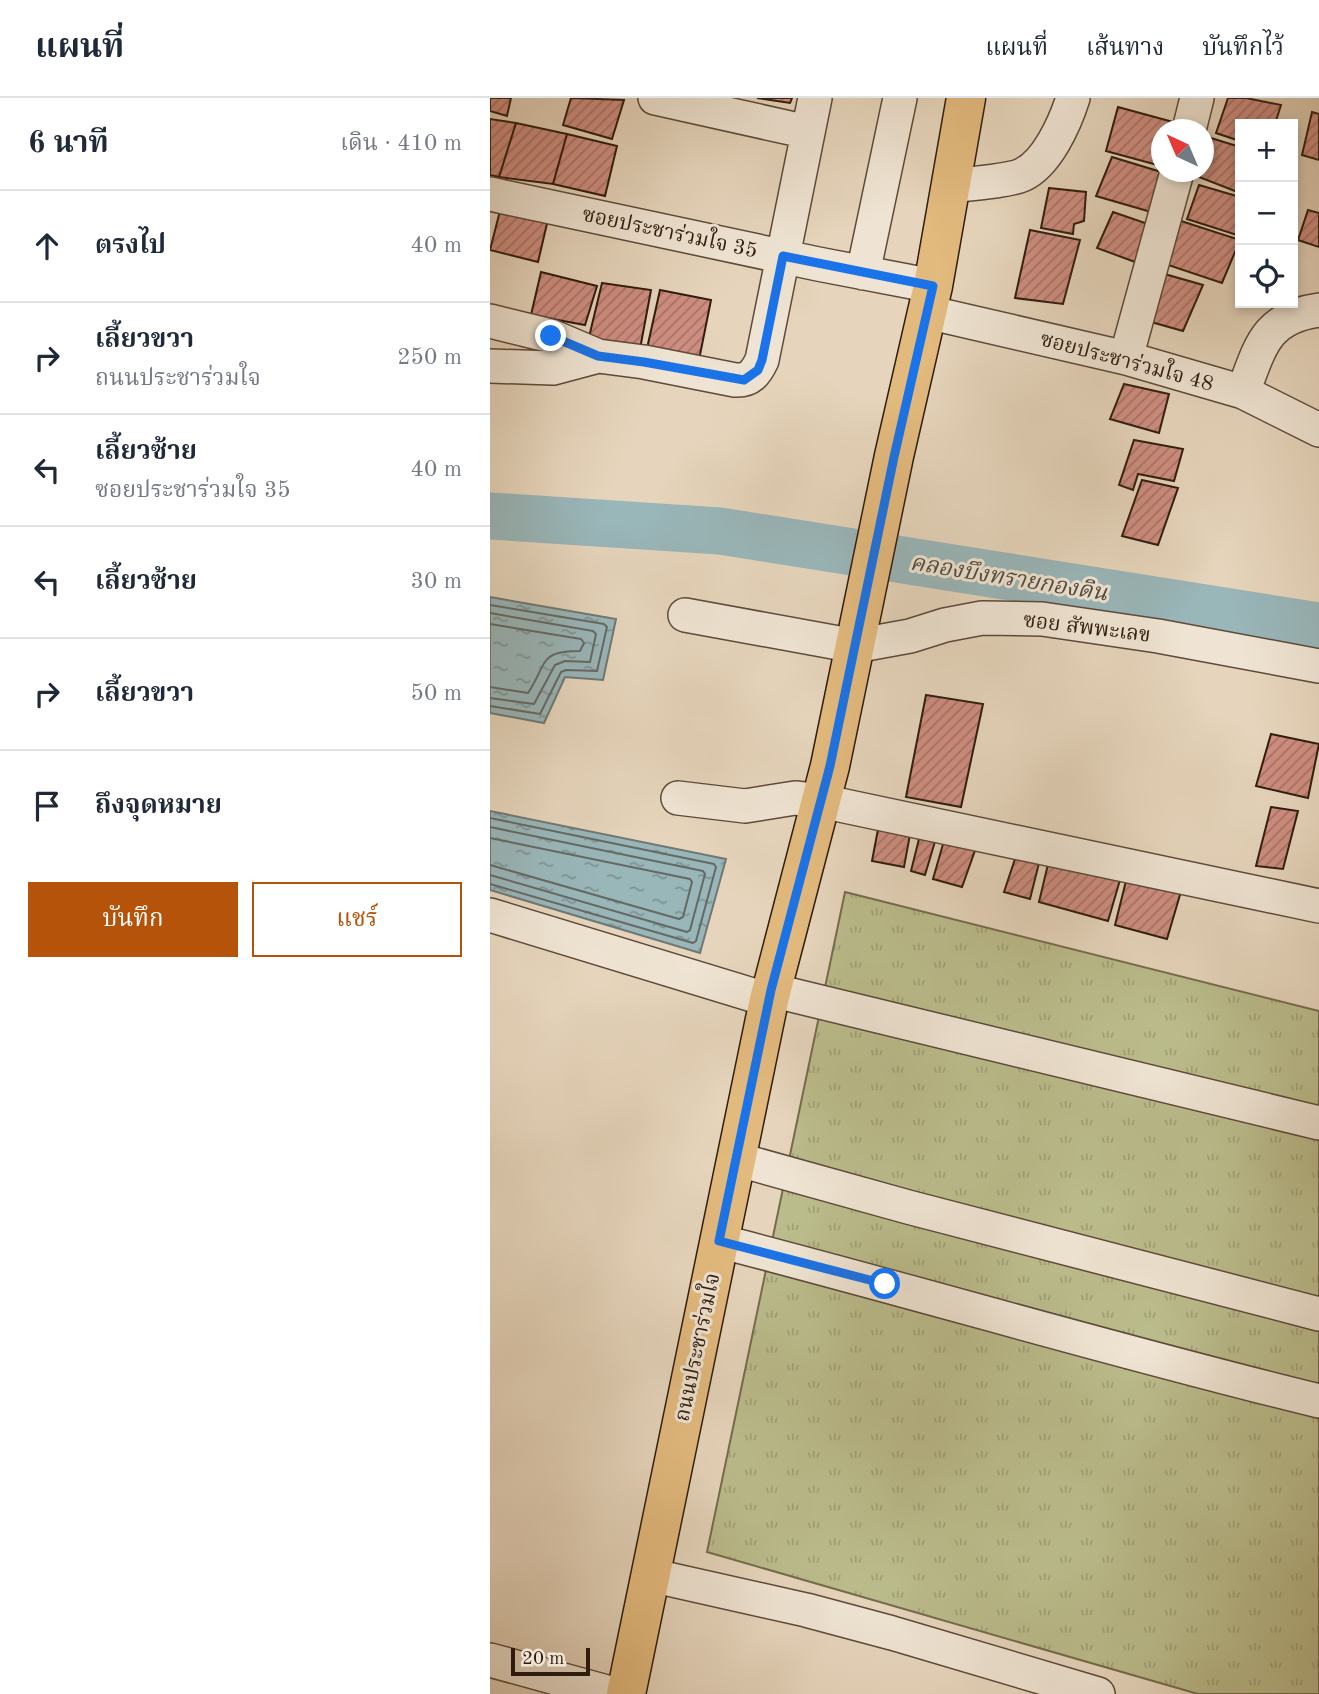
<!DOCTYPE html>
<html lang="th">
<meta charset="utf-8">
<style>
:root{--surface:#fff;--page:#f2f2f3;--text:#1f2937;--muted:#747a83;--line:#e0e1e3;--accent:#b45309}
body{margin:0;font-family:"Old Standard TT","Noto Serif Thai",serif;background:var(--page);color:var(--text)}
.controls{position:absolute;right:21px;top:21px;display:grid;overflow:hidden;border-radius:0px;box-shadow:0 4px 10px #0003}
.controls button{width:63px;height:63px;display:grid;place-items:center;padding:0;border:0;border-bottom:2px solid var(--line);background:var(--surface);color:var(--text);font:35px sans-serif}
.compass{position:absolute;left:661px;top:21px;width:63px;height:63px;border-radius:50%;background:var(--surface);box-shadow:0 4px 10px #0003;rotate:316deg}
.scale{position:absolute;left:21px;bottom:18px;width:79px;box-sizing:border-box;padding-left:7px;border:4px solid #2f1c0e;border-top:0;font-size:19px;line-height:24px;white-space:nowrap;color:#2f1c0e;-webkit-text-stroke:5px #efe4d3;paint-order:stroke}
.stop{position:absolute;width:21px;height:21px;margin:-16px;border:5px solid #1a73e8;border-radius:50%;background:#fff}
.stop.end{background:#1a73e8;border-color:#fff;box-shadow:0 2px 7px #0008}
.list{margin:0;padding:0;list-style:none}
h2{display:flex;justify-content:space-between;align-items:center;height:91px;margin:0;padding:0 28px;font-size:30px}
h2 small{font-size:23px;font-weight:400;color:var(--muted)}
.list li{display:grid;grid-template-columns:46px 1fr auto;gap:21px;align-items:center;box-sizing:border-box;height:112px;padding:0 28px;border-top:2px solid var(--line)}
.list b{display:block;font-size:26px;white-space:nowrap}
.list p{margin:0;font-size:23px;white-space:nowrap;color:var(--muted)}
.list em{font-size:23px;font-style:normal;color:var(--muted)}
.actions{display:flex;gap:14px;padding:21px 28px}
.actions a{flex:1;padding:16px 0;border:2px solid var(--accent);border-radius:0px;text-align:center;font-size:24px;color:var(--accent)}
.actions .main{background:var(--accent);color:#fff}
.icon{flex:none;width:38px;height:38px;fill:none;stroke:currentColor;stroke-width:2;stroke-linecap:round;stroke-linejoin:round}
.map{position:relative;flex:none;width:829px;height:1596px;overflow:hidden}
header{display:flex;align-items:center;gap:42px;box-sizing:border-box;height:98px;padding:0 35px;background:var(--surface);border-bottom:2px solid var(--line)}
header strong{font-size:33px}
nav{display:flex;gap:38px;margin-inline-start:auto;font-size:24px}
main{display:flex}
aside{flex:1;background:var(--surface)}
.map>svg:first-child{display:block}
</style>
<header>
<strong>แผนที่</strong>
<nav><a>แผนที่</a><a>เส้นทาง</a><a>บันทึกไว้</a></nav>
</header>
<main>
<aside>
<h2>6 นาที<small>เดิน · 410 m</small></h2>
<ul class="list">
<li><svg class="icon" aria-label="ahead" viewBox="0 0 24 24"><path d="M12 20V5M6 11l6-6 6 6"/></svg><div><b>ตรงไป</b></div><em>40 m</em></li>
<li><svg class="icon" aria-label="right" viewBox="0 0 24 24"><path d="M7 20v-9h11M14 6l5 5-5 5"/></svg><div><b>เลี้ยวขวา</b><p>ถนนประชาร่วมใจ</p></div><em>250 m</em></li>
<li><svg class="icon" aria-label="left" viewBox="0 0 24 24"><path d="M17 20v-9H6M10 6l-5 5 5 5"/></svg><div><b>เลี้ยวซ้าย</b><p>ซอยประชาร่วมใจ 35</p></div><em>40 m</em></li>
<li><svg class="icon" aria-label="left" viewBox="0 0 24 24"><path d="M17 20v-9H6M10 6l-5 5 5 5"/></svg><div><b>เลี้ยวซ้าย</b></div><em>30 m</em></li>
<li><svg class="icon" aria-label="right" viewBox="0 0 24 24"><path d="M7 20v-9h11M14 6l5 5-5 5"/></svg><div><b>เลี้ยวขวา</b></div><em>50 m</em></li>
<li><svg class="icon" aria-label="arrive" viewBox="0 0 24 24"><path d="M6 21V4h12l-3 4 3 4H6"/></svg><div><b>ถึงจุดหมาย</b></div></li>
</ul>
<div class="actions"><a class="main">บันทึก</a><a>แชร์</a></div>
</aside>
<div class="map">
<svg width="829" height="1596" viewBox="0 0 829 1596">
<defs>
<pattern id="grass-tufts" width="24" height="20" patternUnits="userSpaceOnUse" patternTransform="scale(1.75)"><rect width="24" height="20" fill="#bbbc8c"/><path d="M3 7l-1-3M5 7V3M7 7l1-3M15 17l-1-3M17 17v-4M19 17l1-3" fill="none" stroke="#a1a178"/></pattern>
<pattern id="water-ripples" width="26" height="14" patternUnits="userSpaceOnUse" patternTransform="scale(1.75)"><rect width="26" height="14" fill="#99b6b9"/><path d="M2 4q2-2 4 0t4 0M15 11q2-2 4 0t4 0" fill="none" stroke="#7d9395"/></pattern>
<pattern id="building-hatch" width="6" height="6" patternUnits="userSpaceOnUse" patternTransform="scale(1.75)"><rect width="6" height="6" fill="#cf8e81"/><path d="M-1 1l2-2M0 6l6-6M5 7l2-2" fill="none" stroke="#a87368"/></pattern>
</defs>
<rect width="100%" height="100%" fill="#e6d5bc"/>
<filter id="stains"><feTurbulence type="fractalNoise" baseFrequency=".00286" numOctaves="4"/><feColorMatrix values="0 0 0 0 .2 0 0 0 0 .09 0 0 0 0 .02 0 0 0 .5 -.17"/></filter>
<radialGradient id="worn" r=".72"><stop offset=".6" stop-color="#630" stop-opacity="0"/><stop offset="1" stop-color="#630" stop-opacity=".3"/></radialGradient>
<!-- grass -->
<path fill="url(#grass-tufts)" stroke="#756c4d" stroke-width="2" d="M355,794l474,119v683h-121l-491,-142z"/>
<!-- water -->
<path fill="url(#water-ripples)" stroke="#6f7875" stroke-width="2" d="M0,499l126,22 -13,61 -38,-3 -21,46 -54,-10z
M0,713l236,48 -26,94 -210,-63z"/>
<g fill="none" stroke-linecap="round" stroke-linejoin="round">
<!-- shore -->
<path stroke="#646964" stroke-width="2" d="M0,507l114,19 3,3 -10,44 -31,-1 -5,2 -21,42 -50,-8
M0,515l103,18 3,3 -6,28 -25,-1 -10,4 -21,39 -44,-6
M0,526l91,15 3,4 -4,8c-42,0 -32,12 -52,42l-38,-6
M0,720l224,46 2,3 -20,74 -3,2 -203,-59
M0,729l213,44 2,3 -15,56 -3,2 -197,-57
M0,740l200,41 2,3 -9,35 -4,2 -189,-54"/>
<!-- river -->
<path stroke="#99b6b9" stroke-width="47" d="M0,418l230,15 599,95"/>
</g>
<!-- building -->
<path fill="url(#building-hatch)" stroke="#2f1c0e" stroke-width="2" d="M0,0h21l-4,18 -17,-5z
M81,0l53,2 -12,39 -49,-14z
M267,0h35l-2,5z
M738,0h18l35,7 -6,19h-35v17l-24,-8z
M628,9l66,18 -2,5h-21v36l-55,-15z
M822,14l7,2v46l-17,-5z
M0,21l26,4 -17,54 -9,-2z
M26,25l51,11 -14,50 -54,-7z
M77,36l50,12 -12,50 -52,-12z
M721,40l29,9v46l-41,-16 2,-5h2v-9z
M622,59l59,18 -13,39 -62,-18z
M709,87l41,12v39l-53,-17z
M559,90l37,4 -2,29 -10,3 -1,10 -32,-6z
M12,105l47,12 -11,47 -48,-12z
M818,112l11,3v34l-21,-7z
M623,114l38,13 -16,37 -38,-14z
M688,122l62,20 -18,43 -60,-20z
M540,132l50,10 -17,64 -48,-6z
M51,174l56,14 -12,39 -54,-10z
M671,175l42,12 -20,46 -39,-11z
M112,185l49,7 -11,59 -51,-12z
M170,192l51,10 -12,60 -53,-7z
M634,286l45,10 -10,39 -49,-14z
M644,342l49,9 -9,32 -36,-7 -5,16 -14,-5z
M652,382l36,8 -20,57 -36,-9z
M436,597l57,9 -22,103 -55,-10z
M781,636l48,10 -11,54 -52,-12z
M781,709l27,4 -15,58 -27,-3z
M389,726l32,5 -7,38 -32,-6z
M430,737l16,3 -11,37 -14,-4z
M455,739l33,5 -16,45 -29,-8z
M527,755l23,6 -10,40 -26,-7z
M559,762l73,13 -14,48 -69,-19z
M637,779l55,11 -15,51 -52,-14z"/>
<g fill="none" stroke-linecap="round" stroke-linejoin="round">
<!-- minor casing -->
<g stroke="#5d4a3a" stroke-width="36">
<path id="minor" d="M165,0l153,34
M699,32l8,-32
M460,88c17,-2 59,-5 72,-11 25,-11 43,-52 51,-77
M0,96l328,70 115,22
M373,175l37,-175
M437,214l199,46 117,34 76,38
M0,223l61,15 47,20
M636,260l51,-186
M0,268l63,2 45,-12 46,6 91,18c15,1 21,-7 27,-20l53,-262
M753,294c17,-44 22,-75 76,-82
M195,517l170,31 55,-10 35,-11 37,-7 60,1 116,17 161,30
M188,700l67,8 50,-8 26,3 498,105
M0,817l279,85
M281,892l548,133
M246,1061l172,48 411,107
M229,1143c201,52 399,111 600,160
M160,1477l156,35 86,23 206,61
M0,1562l124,34"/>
</g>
<!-- major casing -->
<g stroke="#2f1c0e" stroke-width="41">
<path id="major" d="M136,1596l143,-694 61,-234 64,-310 39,-170 33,-188"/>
</g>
<!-- minor -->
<use href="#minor" stroke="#efe4d3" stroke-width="33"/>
<!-- major -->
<use href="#major" stroke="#e3ba7e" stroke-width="38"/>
</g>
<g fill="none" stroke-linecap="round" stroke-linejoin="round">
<!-- route -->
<path stroke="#1a73e8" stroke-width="9" d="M61,238l47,20 46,6 100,18 14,-10 4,-10 21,-104 150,30 -39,171 -64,309 -59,224 -52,251 166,43"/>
</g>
<g text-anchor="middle" stroke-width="6" stroke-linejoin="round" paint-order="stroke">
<!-- street labels -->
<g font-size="21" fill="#2f1c0e" stroke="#efe4d3">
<text transform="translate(180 134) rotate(12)" y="7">ซอยประชาร่วมใจ 35</text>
<text transform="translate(637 263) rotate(15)" y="7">ซอยประชาร่วมใจ 48</text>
<text transform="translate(597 529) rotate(7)" y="7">ซอย สัพพะเลข</text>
<text transform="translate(207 1249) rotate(-78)" y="7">ถนนประชาร่วมใจ</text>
</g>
<!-- water labels -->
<g font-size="23" font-style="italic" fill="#4f4a41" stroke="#efe4d3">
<text transform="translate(519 479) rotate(9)" y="8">คลองบึงทรายกองดิน</text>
</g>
</g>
<rect width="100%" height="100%" filter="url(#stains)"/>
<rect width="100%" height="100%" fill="url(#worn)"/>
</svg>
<div class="controls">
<button>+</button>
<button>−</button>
<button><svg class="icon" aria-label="locate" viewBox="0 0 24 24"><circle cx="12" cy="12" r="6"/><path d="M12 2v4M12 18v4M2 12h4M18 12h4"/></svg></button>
</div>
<svg class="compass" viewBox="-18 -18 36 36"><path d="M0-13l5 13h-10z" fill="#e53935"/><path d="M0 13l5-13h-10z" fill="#747a83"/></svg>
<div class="scale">20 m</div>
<div class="stop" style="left:395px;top:1186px"></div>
<div class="stop end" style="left:61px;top:238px"></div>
</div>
</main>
